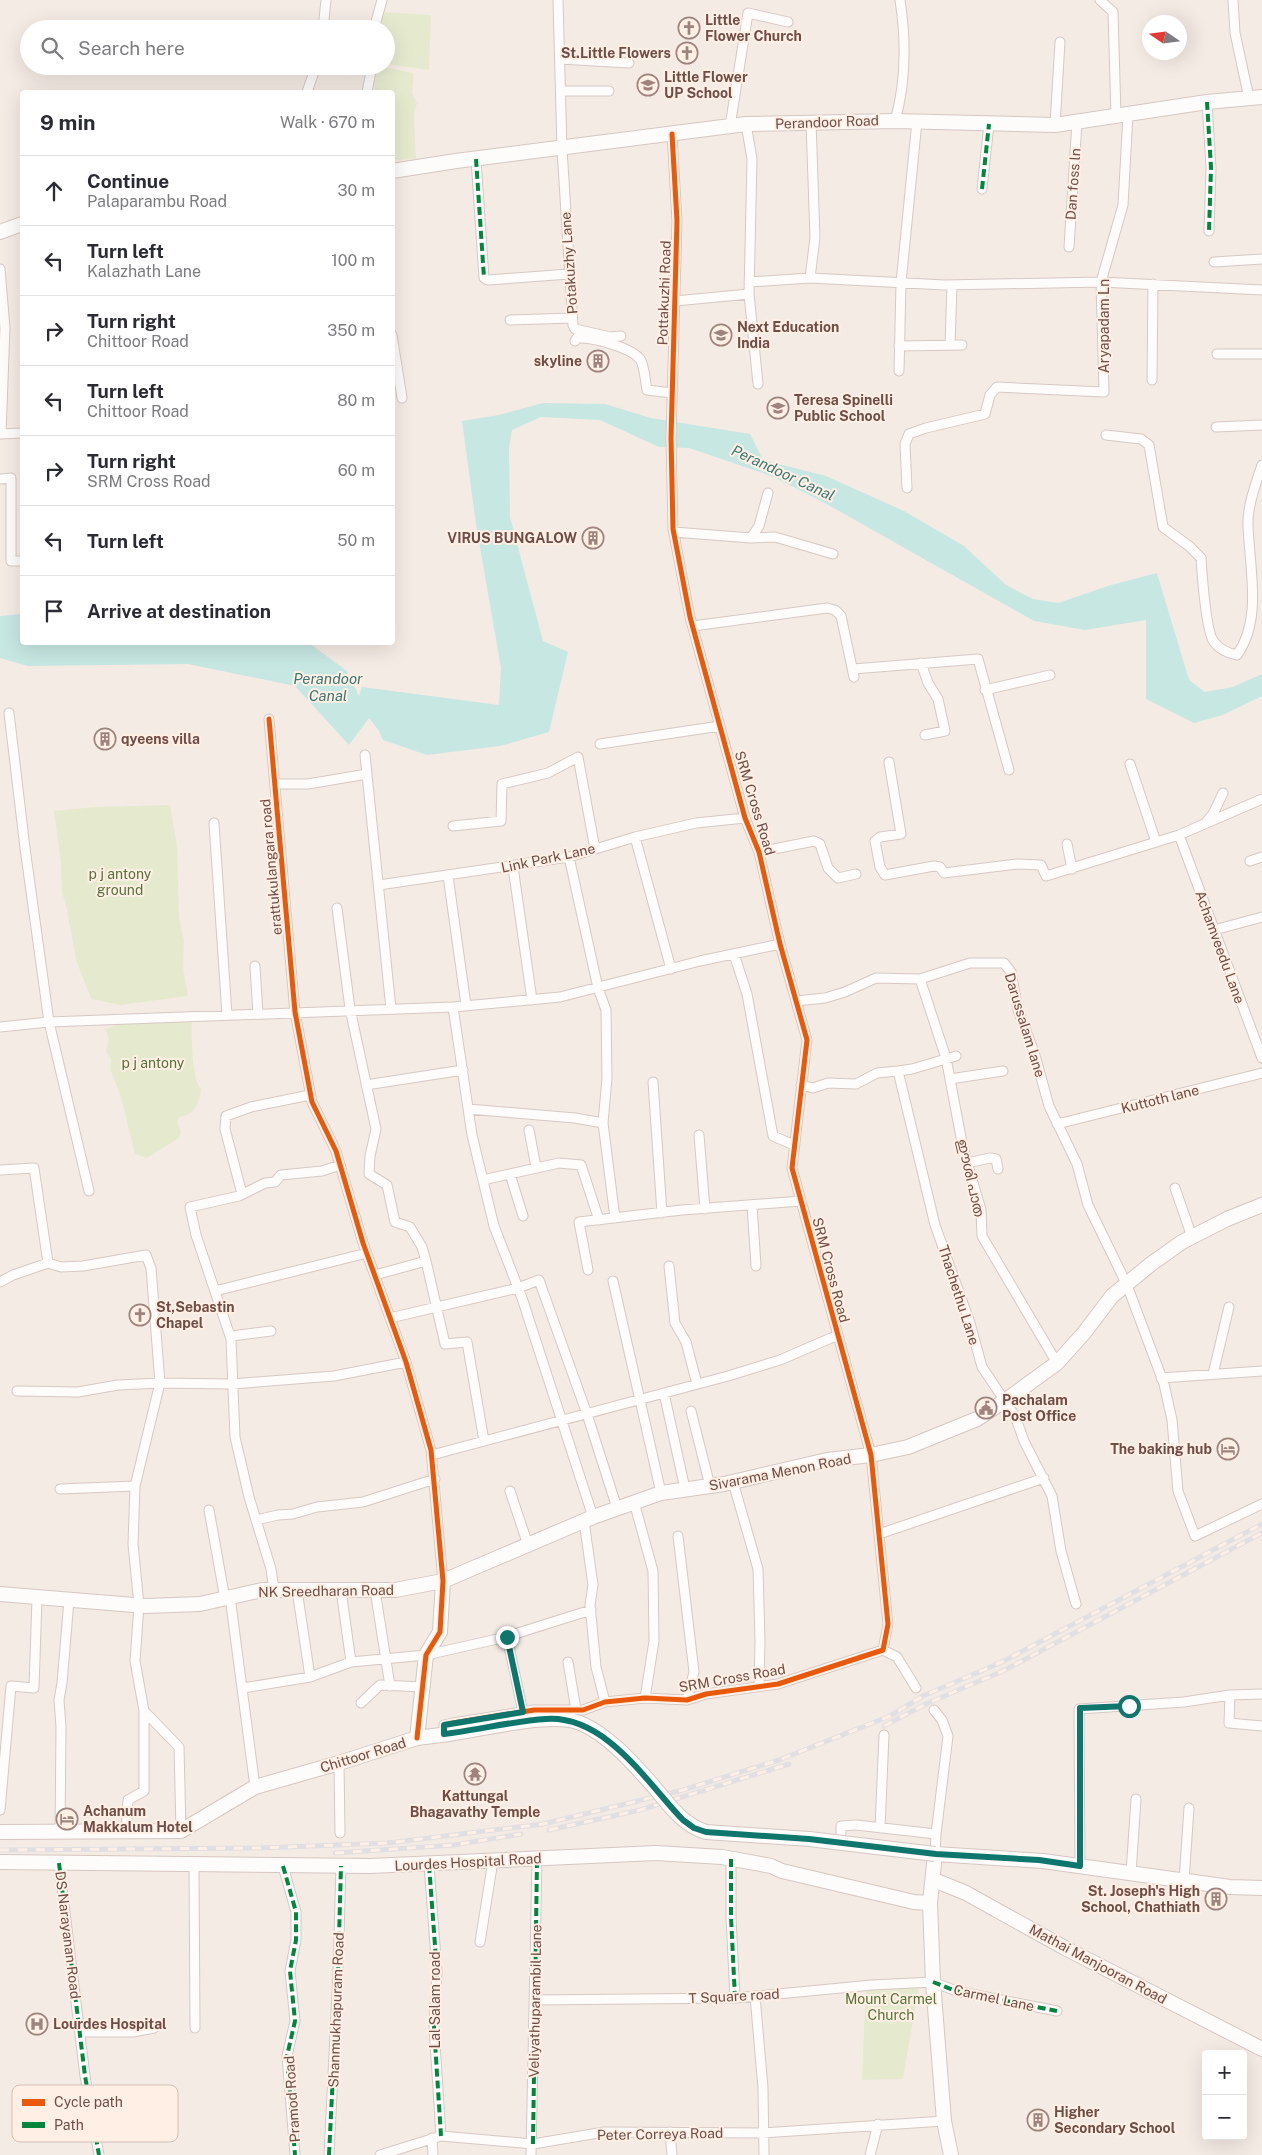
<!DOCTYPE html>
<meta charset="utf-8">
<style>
:root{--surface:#fff;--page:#f7f7f7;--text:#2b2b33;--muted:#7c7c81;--line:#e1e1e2}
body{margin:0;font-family:"Public Sans","Noto Sans Malayalam",sans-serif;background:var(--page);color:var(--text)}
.controls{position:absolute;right:15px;bottom:15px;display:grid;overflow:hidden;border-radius:5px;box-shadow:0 5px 20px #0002}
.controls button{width:45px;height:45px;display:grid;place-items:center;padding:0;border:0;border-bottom:1px solid var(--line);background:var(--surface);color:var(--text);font:25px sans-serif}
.compass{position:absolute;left:1142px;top:15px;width:45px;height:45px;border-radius:50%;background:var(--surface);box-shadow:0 5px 20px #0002;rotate:283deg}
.stop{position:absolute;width:15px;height:15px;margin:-11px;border:4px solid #0f766e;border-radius:50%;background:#fff}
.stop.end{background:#0f766e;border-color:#fff;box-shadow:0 1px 5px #0008}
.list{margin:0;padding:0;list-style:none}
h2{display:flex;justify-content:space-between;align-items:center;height:65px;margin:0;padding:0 20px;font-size:21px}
h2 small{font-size:16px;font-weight:400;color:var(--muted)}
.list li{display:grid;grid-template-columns:32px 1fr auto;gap:15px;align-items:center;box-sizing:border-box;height:70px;padding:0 20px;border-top:1px solid var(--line)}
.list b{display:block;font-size:19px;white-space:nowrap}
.list p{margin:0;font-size:16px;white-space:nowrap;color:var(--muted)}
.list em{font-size:16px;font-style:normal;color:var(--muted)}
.icon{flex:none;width:28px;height:28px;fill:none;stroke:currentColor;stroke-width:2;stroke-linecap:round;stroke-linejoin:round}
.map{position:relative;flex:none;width:1262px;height:2155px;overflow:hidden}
.search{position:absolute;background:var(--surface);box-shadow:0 5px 20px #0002;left:20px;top:20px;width:375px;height:55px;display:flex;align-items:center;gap:12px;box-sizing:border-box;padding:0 18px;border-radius:28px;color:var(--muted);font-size:19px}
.panel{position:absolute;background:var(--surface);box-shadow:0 5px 20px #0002;left:20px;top:90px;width:375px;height:555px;border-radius:5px}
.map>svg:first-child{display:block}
</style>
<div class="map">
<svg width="1262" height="2155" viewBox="0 0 1262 2155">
<rect width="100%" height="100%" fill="#f5ebe5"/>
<!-- green -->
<path fill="#e5eacf" d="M383,12l48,3 -2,55 -43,-6v-35h-7z
M377,66l37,7 -2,20 5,10 -3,12 2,44 -21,1 -3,-16v-52h-18z
M170,805l7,40 2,73 5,22 -1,27 5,29 -68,9 -29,-6 -15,-39 -9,-50 -5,-18 -1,-28 -7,-53 41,-4z
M192,1021c-1,14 0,59 9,67 -1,14 -6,26 -21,29l-3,5 4,10 -2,6 -32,20 -12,-4 -14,-57 -11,-28 1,-9 -5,-9 3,-12 -4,-10 15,-5z
M920,1980l-17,99 -41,1 4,-96z"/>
<!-- water -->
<path fill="#c7e7e3" d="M543,403l62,1 46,14 99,16 13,26 63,16 78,35 60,35 42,39 27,14 25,4 53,-18 46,-12 32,107 16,12 28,-5 29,-13v22l-39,19 -29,8 -48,-24v-79l-61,10 -51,-9 -211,-119 -49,-25 -85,-29 -30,-1 -59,-27 -59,-3 -29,13 -3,18 1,69 33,124 25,11 -19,80 -49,14 -73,9 -44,-15 -4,-9 -10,-13 -20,27 -54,-59 -107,-22 -160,2 -28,-8v-42l22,-2v28l287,1 38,28 12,25 3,-9 137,18 2,-37 -25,-144 -14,-103 37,-6z"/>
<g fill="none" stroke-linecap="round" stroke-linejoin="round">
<!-- street casing -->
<g stroke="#d6c8c3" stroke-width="11">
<path id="street" d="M558,0l4,149 11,176 2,4 35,8 11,-1
M1100,0l13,12 3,104
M1233,0l2,33 14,65
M323,29l3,-29
M374,29l8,-29
M560,59l69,4
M561,91h48
M307,92l9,-26
M367,92l5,-26
M1207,102l4,66 -2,63
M895,121c11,-39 11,-82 5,-121
M746,124l6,35 -3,135
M1055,125l5,-83
M730,126l18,-113 40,9
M476,159l8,119 4,2 81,-6
M982,189l7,-65
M1069,247l8,-125
M1214,262l48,-3
M0,269l5,59 -4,106
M810,278l5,-40 -4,-116
M749,282l61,-4 135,7 156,-3 161,8
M675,301l74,-7 9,90
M510,320l62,-2
M392,335l10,63
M575,341l2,-3c15,-1 53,9 63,21 5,8 5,22 7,31l25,3
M950,345l2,-60
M899,346l63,-1
M1217,354h45
M899,371l2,-88 16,-162
M1152,380l1,-96
M1216,427l46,-2
M0,434l22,-1
M1106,435l35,4 8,6 14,82 26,19 12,12c1,15 5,74 13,84 6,8 13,11 23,13 25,-35 13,-84 11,-129 -1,-19 8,-43 14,-61
M0,479l11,-1v83h11
M907,488l-2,-44 4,-10 17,-6 59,-14 5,-19 7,-8 107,5 -3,-110 22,-77 5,-91
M674,532l77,6 24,-1 58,17
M751,538l8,-12 9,-33
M693,626l134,-18 8,2 6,6 13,61
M921,663l7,20 10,16 7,32 -20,4
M853,669l125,-10 31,111
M985,690l65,-15
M9,713l16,135 24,174 40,169
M269,719l26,293 17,90 24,49 27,92 43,119 25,88 12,131
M600,744l120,-18
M365,755l26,254
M889,762l12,72 -21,3 -5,4 5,26 5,8 49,-9 6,1 4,6 73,-9 24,1 5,11 133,-41 83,-36
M1130,764l26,78
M275,784h33l59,-10
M1207,821l6,-7 10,-21
M214,823l13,192
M453,826l48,-5 1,-37 46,-11 30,-16 17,92
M1179,835l83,223
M635,837l36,132
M1067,844l5,25
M759,852l55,-11 6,3 8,24 10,10 18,-4
M569,857l29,131 8,22 1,68 -4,45
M1250,861l12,-4
M513,867l19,133
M448,876l18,129
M379,885l190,-28 66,-20 61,-14 49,-5
M337,908l13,101 26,120 -6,27 -1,18 18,11 8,37 15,5 12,20 4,14
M1214,930l48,-13
M734,954l13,40 26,142 21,9
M255,966l3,48
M920,979l26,79 17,90 18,62 1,26 75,127
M796,1001l29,-3 20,-6 31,-14 44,1 50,-16h34l7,9 7,38 16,42 15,54 28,58 11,41 39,80 37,99 8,36 6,71 17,45 67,-32
M0,1027l49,-5 404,-15
M898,1071l14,-2 44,-13
M950,1079l53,-8
M653,1082l9,131
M366,1085l97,-15
M801,1085l12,3 15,-5 28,1 21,-11 21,-2 37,154 35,98 12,44 33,49 9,25 28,55 9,55 15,53
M468,1109l107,9 28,5 12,95
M1057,1124l205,-51
M529,1130l7,37
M699,1135l6,74
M967,1163l23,-5 6,1 2,10
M0,1170l34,-2 14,95
M510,1174l13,42
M483,1180l76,-17 22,2 18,55
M1175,1188l17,49
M242,1194l-17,-65 1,-13 25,-9 59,-12
M752,1205l4,61
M669,1266l6,57 11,19 11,42
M588,1270l-9,-48 103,-12 119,-9
M375,1275l51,-14 19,83 22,-2 17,99
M613,1281l48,212
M0,1282l13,-7 35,-12 13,4 22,-1 63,-11 5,13 9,115 -25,103 -2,58 6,61 -4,56 9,50v80l-16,9 -2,33
M215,1291l152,-38
M390,1318l128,-30 21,-8 48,134 30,94
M231,1336l40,-5
M1213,1374l16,-67
M1161,1378l101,-7
M17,1391l61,1 40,-7 42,-2 72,1 102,-8 72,-14
M664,1393l21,96
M691,1411l19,75
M432,1455l296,-79 52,-16 58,-25
M733,1482l25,87 2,72 -1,45
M60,1489l75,-3
M510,1491l18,54
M634,1502l19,69 1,70 -9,57
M209,1510l16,89
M593,1517l-71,-219 -28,-72 -22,-91 -19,-128 107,-10 140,-36 80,-17
M256,1520l22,-5 15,-1 24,-7 46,-5 72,-23
M584,1521l9,64 -3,20 6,62 9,35
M879,1534l165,-56
M678,1536l16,136 -7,28
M274,1590l-3,-21 -22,-72 -14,-60 -4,-98 -35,-104 -6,-28 49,-11 26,-13 10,-1 6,-7 41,-4 18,-6
M297,1590l13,87
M341,1590l10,72
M375,1590l15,96
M230,1597l25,190
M507,1637l16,75
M883,1650l14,7 19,31
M568,1662l8,48
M243,1688l67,-11 41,-15 75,-7 76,-17 89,-28
M1230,1695l-1,28 33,3
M361,1703l19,-18 43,2
M934,1710l8,10 6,16 -12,98 -1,20
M144,1711l35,36 2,84
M444,1734v-9l9,-2 81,-13h49l22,-8 40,-4 42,2 19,-6 72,-10 105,-34 5,-26 -17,-169 -79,-287 15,-128 -27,-96 -21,-92 -14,-34 -55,-201 -17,-88 -2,-91 6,-217 -5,-87
M339,1763l1,70
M0,1810l11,-124 23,2 3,-90
M880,1828l4,-93
M60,1832l1,-105 -2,-27 3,-17 7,-83
M841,1833v-7l15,-1 80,9
M731,1859v58l4,81
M59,1863l26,213 14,79
M194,1865l1,163
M429,1865l8,107 -3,55 7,109
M283,1866l13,46v28l-6,31 5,50 -8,35 8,99
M1080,1866l-1,-157 105,-7 46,-7 32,-1
M1131,1873l5,-74
M1184,1881l5,-73
M480,1942l13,-81
M755,1996l8,92 1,67
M534,2000l201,-2 137,-13 61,-3 23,9 101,20
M80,2032h53l21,-4
M670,2132l2,23
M432,2138l1,17
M329,2155l9,-182 3,-107
M380,2155l61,-19 92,8 71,-12 158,1 182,-12
M531,2155l6,-296
M870,2155l8,-31"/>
</g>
<!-- secondary casing -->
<g stroke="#d5c6c1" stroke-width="16">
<path id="secondary" d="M392,171l64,-10 290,-37 149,-3 160,4 152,-23 55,-5
M0,232l22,-8
M0,1594l146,12 54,-2 62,-14h133l48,-9 150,-64 68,-24 63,-9 103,-24 44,-5 37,-8 69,-28 29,-19 51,-37 27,-30 28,-37 39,-32 31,-22 45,-23 35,-14
M417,1738l9,-83 14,-23 3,-51
M0,1832l181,-1 74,-44 84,-24 78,-25 32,-4
M0,1862l370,4 286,-13 66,4 49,9 11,5 132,31 16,1
M934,1880l32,13 99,55 197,101
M951,2155l-7,-34 -11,-139 -3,-79 5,-49 108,7 187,26 32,1"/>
</g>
<!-- street -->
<use href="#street" stroke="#fefcfb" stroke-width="9"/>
<!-- secondary -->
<use href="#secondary" stroke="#fefcfb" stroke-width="14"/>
<!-- rail casing -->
<g stroke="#e2dfe2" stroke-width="5">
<path id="rail" d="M884,1726l44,-23 75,-32 259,-138
M549,1830l91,-20 149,-46
M0,1850l260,-2 128,-5 155,-19 140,-34 96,-30 111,-44 33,-20 79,-34 260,-138
M335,1853l119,-8 67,-11"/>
</g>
<!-- rail -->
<use href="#rail" stroke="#ffefe4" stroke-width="3" stroke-dasharray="9" stroke-linecap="butt"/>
<!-- secondary-bridge casing -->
<g stroke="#d5c6c1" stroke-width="16" stroke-linecap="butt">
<path id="secondary-bridge" d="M449,1734c33,-5 90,-19 121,-14 31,6 66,46 85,68 15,18 28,37 51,44l103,7 126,15"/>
</g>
<!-- secondary-bridge -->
<use href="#secondary-bridge" stroke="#fefcfb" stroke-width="14"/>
<!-- quiet -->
<path stroke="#00873e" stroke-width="4" stroke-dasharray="8 4" stroke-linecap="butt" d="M1207,102l4,66 -2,63
M476,159l8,119
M982,189l7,-65
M731,1859v58l4,81
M59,1863l26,213 14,79
M429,1865l8,107 -3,55 7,109
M283,1866l13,46v28l-6,31 5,50 -8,35 8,99
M933,1982l23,9 101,20
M533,2144l4,-285
M329,2155l9,-182 3,-107"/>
<!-- cycleway casing -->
<g stroke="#ffefe4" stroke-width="8">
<path id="cycleway" d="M269,719l26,293 17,90 24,49 27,92 43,119 25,88 12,131 -3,51 -14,23 -9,83
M444,1734v-9l9,-2 81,-13h49l22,-8 40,-4 42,2 19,-6 72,-10 105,-34 5,-26 -17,-169 -79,-287 15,-128 -27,-96 -21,-92 -14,-34 -55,-201 -17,-88 -2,-91 6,-217 -5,-87"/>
</g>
<!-- cycleway -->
<use href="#cycleway" stroke="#e8590c" stroke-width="5"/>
</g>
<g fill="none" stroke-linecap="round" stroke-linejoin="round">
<!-- route -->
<path stroke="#0f766e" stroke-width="6" d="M507,1637l16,75 -79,13v9c33,-4 70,-13 102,-15 60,-4 101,64 137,101l11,8 12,4 103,7 127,15 103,6 41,6v-158l49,-2"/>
</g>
<!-- icons -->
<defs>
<g id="church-ring" transform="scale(1.125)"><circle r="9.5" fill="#ffefe4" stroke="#9f847e" stroke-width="1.5"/><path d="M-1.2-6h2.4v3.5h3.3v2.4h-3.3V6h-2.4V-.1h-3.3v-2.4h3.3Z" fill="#9f847e"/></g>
<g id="school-ring" transform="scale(1.125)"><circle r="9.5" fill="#ffefe4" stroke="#9f847e" stroke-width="1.5"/><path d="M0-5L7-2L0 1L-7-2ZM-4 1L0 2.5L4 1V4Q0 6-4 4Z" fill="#9f847e"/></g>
<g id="building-ring" transform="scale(1.125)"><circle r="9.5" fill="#ffefe4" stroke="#9f847e" stroke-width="1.5"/><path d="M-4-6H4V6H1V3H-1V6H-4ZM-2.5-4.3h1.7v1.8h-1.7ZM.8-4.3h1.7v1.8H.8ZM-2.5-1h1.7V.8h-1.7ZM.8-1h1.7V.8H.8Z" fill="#9f847e"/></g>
<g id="civic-ring" transform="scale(1.125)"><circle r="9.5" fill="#ffefe4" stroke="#9f847e" stroke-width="1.5"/><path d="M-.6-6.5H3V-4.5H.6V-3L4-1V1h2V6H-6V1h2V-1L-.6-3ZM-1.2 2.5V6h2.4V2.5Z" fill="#9f847e"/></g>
<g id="hotel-ring" transform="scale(1.125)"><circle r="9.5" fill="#ffefe4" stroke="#9f847e" stroke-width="1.5"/><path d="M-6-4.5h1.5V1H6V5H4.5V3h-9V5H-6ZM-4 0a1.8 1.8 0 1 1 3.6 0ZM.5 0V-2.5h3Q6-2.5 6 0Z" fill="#9f847e"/></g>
<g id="temple-ring" transform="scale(1.125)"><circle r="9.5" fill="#ffefe4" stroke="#9f847e" stroke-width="1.5"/><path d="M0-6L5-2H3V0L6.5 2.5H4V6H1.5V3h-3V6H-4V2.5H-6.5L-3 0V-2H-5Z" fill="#9f847e"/></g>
<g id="hospital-ring" transform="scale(1.125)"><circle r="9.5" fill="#ffefe4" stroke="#9f847e" stroke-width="1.5"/><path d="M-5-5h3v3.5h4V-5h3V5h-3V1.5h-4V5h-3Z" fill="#9f847e"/></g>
</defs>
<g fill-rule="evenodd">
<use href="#church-ring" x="689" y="28"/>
<use href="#church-ring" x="687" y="53"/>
<use href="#school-ring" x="648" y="85"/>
<use href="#school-ring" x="721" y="335"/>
<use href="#building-ring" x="598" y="361"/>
<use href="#school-ring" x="778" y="408"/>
<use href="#building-ring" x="593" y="538"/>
<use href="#building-ring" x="105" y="739"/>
<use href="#church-ring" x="140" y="1315"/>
<use href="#civic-ring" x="986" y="1408"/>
<use href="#hotel-ring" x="1228" y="1449"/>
<use href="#temple-ring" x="475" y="1774"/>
<use href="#hotel-ring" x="67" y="1819"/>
<use href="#building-ring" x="1216" y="1899"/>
<use href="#hospital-ring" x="37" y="2024"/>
<use href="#building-ring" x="1038" y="2120"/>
</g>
<g text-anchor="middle" stroke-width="4" stroke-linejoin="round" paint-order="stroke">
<!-- poi labels -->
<g font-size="14" font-weight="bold" fill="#714d47" stroke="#ffefe4" text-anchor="start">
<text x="705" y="25">Little<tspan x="705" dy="16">Flower Church</tspan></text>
<text x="671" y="58" text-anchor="end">St.Little Flowers</text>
<text x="664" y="82">Little Flower<tspan x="664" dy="16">UP School</tspan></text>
<text x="737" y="332">Next Education<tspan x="737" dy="16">India</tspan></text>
<text x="582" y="366" text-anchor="end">skyline</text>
<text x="794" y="405">Teresa Spinelli<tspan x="794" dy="16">Public School</tspan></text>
<text x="577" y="543" text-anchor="end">VIRUS BUNGALOW</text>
<text x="121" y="744">qyeens villa</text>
<text x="156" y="1312">St,Sebastin<tspan x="156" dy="16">Chapel</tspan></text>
<text x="1002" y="1405">Pachalam<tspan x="1002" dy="16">Post Office</tspan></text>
<text x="1212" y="1454" text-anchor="end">The baking hub</text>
<text x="475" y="1801" text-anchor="middle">Kattungal<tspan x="475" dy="16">Bhagavathy Temple</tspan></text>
<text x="83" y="1816">Achanum<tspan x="83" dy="16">Makkalum Hotel</tspan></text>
<text x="1200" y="1896" text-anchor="end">St. Joseph's High<tspan x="1200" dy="16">School, Chathiath</tspan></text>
<text x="53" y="2029">Lourdes Hospital</text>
<text x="1054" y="2117">Higher<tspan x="1054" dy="16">Secondary School</tspan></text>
</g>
<!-- street labels -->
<g font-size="14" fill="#714d47" stroke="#ffefe4">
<text transform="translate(827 122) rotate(-2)" y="5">Perandoor Road</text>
<text transform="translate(1073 184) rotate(-86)" y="5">Dan foss ln</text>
<text transform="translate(569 263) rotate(-94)" y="5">Potakuzhy Lane</text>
<text transform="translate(664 293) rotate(-88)" y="5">Pottakuzhi Road</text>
<text transform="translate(1104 326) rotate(-90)" y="5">Aryapadam Ln</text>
<text transform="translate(755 803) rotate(73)" y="5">SRM Cross Road</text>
<text transform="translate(548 858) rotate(-12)" y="5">Link Park Lane</text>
<text transform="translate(271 867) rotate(-95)" y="5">erattukulangara road</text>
<text transform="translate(1220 947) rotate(70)" y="5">Achamveedu Lane</text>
<text transform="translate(1025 1025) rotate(73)" y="5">Darussalam lane</text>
<text transform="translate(1160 1099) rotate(-14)" y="5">Kuttoth lane</text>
<text transform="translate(971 1178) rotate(77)" y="5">ഈശി പാത</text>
<text transform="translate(831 1270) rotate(75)" y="5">SRM Cross Road</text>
<text transform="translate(959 1295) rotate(72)" y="5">Thachethu Lane</text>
<text transform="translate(780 1472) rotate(-11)" y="5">Sivarama Menon Road</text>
<text transform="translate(326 1591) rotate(-1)" y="5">NK Sreedharan Road</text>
<text transform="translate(732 1678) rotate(-10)" y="5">SRM Cross Road</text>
<text transform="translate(363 1755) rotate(-17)" y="5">Chittoor Road</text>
<text transform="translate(468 1862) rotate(-3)" y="5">Lourdes Hospital Road</text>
<text transform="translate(68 1935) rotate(83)" y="5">DS Narayanan Road</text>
<text transform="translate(1098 1964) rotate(28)" y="5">Mathai Manjooran Road</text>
<text transform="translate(734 1996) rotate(-3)" y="5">T Square road</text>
<text transform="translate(994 1998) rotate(12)" y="5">Carmel Lane</text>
<text transform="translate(435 2000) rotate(-90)" y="5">Lal Salam road</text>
<text transform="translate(535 2001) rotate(-89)" y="5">Veliyathuparambil Lane</text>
<text transform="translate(336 2010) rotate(-88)" y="5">Shanmukhapuram Road</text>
<text transform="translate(292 2099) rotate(-94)" y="5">Pramod Road</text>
<text transform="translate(660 2134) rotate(-1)" y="5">Peter Correya Road</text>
</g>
<!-- park labels -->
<g font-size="14" fill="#57723c" stroke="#ffefe4">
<text x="120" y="879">p j antony<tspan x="120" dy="16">ground</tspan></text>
<text x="153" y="1068">p j antony</text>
<text x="891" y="2004">Mount Carmel<tspan x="891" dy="16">Church</tspan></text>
</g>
<!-- water labels -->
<g font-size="15" font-style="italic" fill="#3b7876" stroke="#ffefe4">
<text transform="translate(783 473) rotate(25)" y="5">Perandoor Canal</text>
<text x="328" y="684">Perandoor<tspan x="328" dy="17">Canal</tspan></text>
</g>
</g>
<!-- legend -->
<rect x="12" y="2085" width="166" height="57" rx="8" fill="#ffefe4" stroke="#d4beb5" stroke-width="1"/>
<rect x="22" y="2099" width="23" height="7" fill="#e8590c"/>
<rect x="22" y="2122" width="23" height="6" fill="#00873e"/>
<g font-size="14" fill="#714d47">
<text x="54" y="2107">Cycle path</text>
<text x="54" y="2130">Path</text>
</g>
</svg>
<div class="controls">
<button>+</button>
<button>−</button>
</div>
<svg class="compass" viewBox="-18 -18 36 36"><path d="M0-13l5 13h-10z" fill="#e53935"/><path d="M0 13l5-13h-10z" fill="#7c7c81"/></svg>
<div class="stop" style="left:1129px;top:1706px"></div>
<div class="stop end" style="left:507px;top:1637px"></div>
<div class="search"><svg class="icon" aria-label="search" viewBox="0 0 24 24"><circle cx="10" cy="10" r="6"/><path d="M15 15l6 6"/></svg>Search here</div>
<section class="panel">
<h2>9 min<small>Walk · 670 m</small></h2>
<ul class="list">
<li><svg class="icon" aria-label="ahead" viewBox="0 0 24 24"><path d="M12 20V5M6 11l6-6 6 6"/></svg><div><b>Continue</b><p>Palaparambu Road</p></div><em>30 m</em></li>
<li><svg class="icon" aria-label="left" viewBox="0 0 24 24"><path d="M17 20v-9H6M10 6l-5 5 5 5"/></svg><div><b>Turn left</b><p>Kalazhath Lane</p></div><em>100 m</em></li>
<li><svg class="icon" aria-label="right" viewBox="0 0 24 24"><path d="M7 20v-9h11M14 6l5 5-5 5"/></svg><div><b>Turn right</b><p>Chittoor Road</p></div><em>350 m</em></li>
<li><svg class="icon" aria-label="left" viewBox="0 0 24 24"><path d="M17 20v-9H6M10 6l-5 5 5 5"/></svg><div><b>Turn left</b><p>Chittoor Road</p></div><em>80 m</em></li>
<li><svg class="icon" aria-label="right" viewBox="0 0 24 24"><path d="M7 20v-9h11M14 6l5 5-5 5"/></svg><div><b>Turn right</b><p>SRM Cross Road</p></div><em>60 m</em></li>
<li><svg class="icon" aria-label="left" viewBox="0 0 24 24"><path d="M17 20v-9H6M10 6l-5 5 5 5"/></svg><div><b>Turn left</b></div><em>50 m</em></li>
<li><svg class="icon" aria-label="arrive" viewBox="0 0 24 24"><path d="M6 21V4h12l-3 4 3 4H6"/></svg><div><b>Arrive at destination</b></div></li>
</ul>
</section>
</div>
